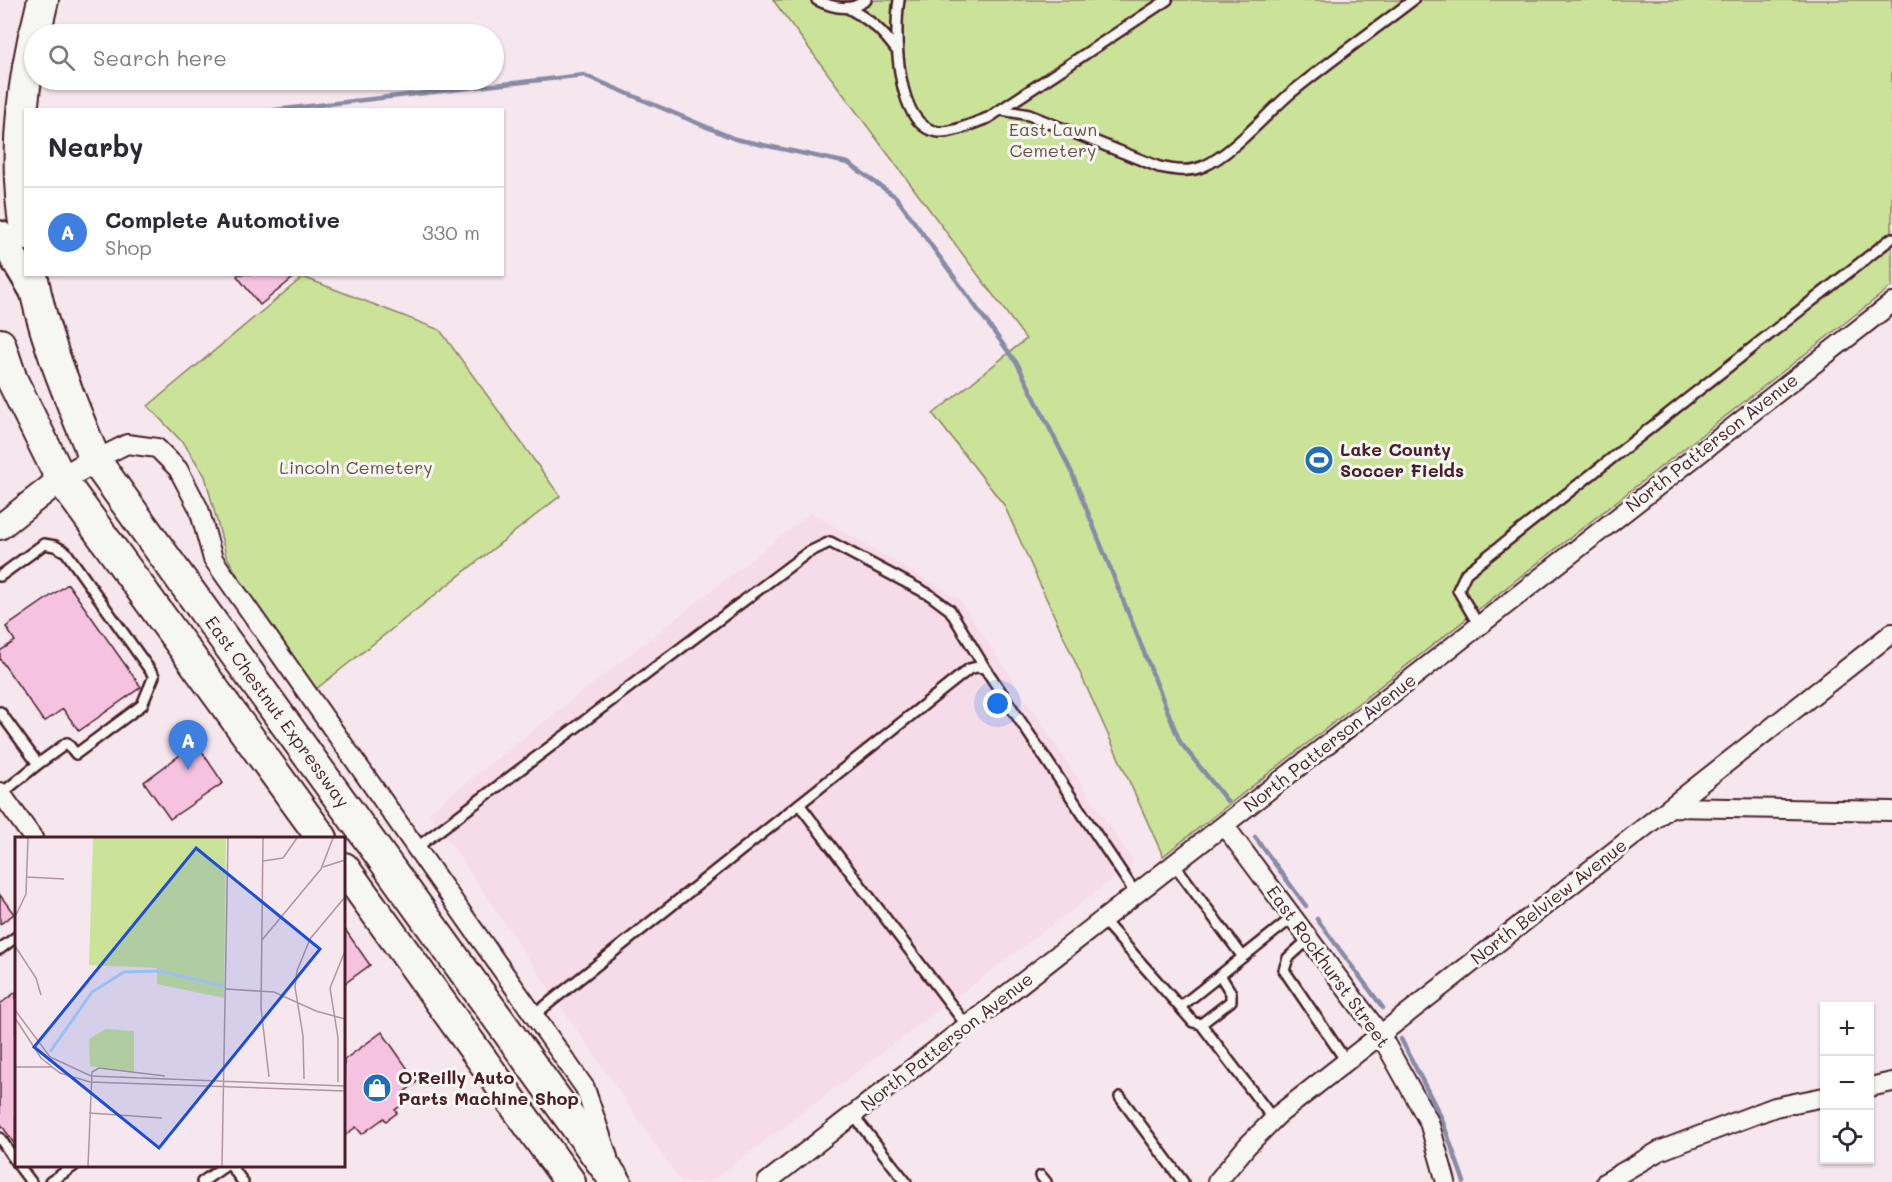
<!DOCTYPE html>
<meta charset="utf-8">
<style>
:root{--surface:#fff;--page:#f2f2f3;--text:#2b2b33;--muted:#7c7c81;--line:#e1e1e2;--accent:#1f6fb2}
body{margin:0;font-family:Mali,sans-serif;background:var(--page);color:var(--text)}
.controls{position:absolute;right:18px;bottom:18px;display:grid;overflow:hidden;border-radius:0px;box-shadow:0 2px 4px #0004}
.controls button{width:54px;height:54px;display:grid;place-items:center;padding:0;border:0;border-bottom:2px solid var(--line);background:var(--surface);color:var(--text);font:30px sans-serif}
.you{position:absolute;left:998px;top:704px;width:21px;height:21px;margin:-15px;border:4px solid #fff;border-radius:50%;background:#1a73e8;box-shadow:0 0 0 9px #1a73e833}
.badge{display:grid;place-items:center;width:39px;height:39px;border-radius:50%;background:var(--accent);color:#fff;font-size:20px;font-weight:700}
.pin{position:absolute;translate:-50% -50px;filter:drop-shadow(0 2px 3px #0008)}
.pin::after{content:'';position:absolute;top:32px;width:21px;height:18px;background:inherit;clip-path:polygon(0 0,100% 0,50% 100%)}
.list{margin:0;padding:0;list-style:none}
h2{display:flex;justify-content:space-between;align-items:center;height:78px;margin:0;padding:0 24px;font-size:26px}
h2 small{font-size:20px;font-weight:400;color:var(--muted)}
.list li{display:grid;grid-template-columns:39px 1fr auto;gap:18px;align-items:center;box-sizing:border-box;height:90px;padding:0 24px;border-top:2px solid var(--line)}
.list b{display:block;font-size:22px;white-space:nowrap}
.list p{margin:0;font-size:20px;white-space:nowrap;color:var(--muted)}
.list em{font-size:20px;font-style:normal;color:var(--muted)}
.icon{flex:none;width:33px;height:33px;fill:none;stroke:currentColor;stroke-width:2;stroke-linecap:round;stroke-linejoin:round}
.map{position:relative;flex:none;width:1892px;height:1182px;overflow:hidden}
.search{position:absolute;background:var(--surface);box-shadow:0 2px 4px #0004;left:24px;top:24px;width:480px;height:66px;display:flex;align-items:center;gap:15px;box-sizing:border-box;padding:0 21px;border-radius:33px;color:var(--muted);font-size:22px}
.panel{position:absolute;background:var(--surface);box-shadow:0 2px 4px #0004;left:24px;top:108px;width:480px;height:168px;border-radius:0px}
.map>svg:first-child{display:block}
</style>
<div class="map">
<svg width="1892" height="1182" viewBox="0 0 1892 1182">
<rect width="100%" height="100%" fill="#f6e6ed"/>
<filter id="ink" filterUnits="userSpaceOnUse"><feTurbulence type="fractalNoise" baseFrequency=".0167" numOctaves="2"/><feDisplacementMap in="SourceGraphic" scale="12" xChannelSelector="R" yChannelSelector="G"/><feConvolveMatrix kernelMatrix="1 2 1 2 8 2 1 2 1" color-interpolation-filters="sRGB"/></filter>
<g filter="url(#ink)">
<!-- built -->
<path fill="#f6dbe9" d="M811,513l148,86 175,264 -424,319h-29l-252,-370z"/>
<!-- green -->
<path fill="#cbe399" stroke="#8a8162" stroke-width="1.5" d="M773,0h1119v286l-729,570 -159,-351 -71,-91 93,-75z
M303,277l137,53 120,166 -244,193 -17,-20 -55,-82 -18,-32 -21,-79 -20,-31 -37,-39z"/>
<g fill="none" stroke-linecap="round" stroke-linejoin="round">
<!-- stream -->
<path stroke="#878ba6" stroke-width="4.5" d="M47,109v1
M275,110l309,-35 151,64 113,24 48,34 122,168 54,108 108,269 47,59
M1255,837l51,69
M1317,919l66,89
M1401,1039l40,78 23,65"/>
</g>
<!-- building -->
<path fill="#f5c2e0" stroke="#4a1f2b" stroke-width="1.5" d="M239,274h59l-38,31 -23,-29z
M68,584l73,103 -62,44 -16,-22 -19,13 -44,-63v-8l15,-10 -9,-14z
M196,743l27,40 -53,36 -26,-37z
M0,895l14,19 -14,10z
M344,928l26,37 -26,19z
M16,992v154l-16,-23v-119z
M382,1032l35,50 -14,11 4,8 -12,9 2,3 -11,8 -2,-3 -22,16 -6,-7 -12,9v-76z"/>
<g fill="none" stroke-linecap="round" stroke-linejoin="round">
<!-- service casing -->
<g stroke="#4a1f2b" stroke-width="14">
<path id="service" d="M817,0c16,8 33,12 49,0
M899,0c-5,31 -4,128 40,132 15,1 34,-9 49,-14l179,-118
M848,8c22,12 34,22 49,43
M1002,110l27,5 130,52c15,3 29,6 45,-1 28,-12 63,-53 88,-74 39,-32 81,-61 121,-92
M0,576l44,-32 11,2 11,6 88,124 -12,29 -66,49 -9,-11 -29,21
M1479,626l-21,-36 8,-17 426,-335
M0,712l38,52 -37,30
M799,804l168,222
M416,848l391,-295 23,-11 100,53 20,15 35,58
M1174,864l69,93
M1103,920l90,102 8,2 73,96
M1309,939l-21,19 -4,12 62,91
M0,949l16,-12
M1180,1007l113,-90
M534,1015l435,-346 8,-2 8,1 151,226
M1201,1024l30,-23v-8l-11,-18
M1120,1097l63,85
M853,1115l53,67
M0,1138l16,24
M19,1166l12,16
M231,1166l12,16
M1041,1176l5,6
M50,1182l24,-16
M202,1182l23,-16"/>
</g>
<!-- minor casing -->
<g stroke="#4a1f2b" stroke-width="22">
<path id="minor" d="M95,460l32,-16 30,4 21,21 21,40 14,50 372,529 23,69
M0,792l33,46
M1671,807l221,4
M1224,825l156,209 49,88 17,60
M1870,1087l22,-5
M767,1182l1125,-879
M1217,1182l30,-36 31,-31 614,-482
M1606,1182l53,-31 116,-44 49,-10"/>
</g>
<!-- tertiary casing -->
<g stroke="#4a1f2b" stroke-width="28">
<path id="tertiary" d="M0,527l61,-48 34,-19"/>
</g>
<!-- secondary casing -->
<g stroke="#4a1f2b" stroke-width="32">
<path id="secondary" d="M0,235l35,58"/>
</g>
<!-- primary casing -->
<g stroke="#4a1f2b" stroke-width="34">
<path id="primary" d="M35,34l8,-34
M26,235c-12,-67 -6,-133 8,-200
M32,274c11,64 39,126 63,186l521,722
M0,344l12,36 49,99 261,359
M344,868l226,314"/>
</g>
<!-- service -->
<use href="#service" stroke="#f6f6f2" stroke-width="9"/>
<!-- minor -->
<use href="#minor" stroke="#f6f6f2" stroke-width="18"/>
<!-- tertiary -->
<use href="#tertiary" stroke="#f6f6f2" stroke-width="24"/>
<!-- secondary -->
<use href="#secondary" stroke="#f6f6f2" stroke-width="27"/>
<!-- primary -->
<use href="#primary" stroke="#f6f6f2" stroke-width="30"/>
</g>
</g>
<!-- icons -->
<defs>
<g id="stadium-disc" transform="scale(1.5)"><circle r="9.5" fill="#1f6fb2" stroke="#f6f6f2"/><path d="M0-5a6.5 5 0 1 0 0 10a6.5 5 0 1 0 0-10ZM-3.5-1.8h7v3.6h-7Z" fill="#fff"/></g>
<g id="shop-disc" transform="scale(1.5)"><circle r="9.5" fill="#1f6fb2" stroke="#f6f6f2"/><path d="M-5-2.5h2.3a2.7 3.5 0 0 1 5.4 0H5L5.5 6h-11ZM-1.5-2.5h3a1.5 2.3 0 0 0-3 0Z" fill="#fff"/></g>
</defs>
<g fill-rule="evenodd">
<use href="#stadium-disc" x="1319" y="460"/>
<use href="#shop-disc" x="377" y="1088"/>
</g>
<g text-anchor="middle" stroke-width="6" stroke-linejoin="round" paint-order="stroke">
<!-- park labels -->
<g font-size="18" fill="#6a5046" stroke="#f6f6f2">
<text x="1053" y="136">East Lawn<tspan x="1053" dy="21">Cemetery</tspan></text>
<text x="356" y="474">Lincoln Cemetery</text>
</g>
<!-- street labels -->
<g font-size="18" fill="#4a1f2b" stroke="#f6f6f2">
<text transform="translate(1712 443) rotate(-38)" y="6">North Patterson Avenue</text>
<text transform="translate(277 712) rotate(54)" y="6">East Chestnut Expressway</text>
<text transform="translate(1330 743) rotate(-38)" y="6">North Patterson Avenue</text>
<text transform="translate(1549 902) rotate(-38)" y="6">North Belview Avenue</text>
<text transform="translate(1328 967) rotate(54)" y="6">East Rockhurst Street</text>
<text transform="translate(947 1042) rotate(-38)" y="6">North Patterson Avenue</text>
</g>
<!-- poi labels -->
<g font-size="18" font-weight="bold" fill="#4a1f2b" stroke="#f6f6f2" text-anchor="start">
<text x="1340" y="456">Lake County<tspan x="1340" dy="21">Soccer Fields</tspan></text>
<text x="398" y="1084">O'Reilly Auto<tspan x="398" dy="21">Parts Machine Shop</tspan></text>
</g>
</g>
<!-- overview -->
<g transform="translate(15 837)">
<rect width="330" height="330" fill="#f6e6ed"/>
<path d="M78,1h133l-2,160 -67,-14v-16l-68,-3zM91,192l28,2v42l-44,-7 -1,-27z" fill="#cbe399"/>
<path fill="none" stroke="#afd3f8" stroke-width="3" d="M35,215l42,-60 32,-20 36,-1 63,15"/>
<path fill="none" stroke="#b1969f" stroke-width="1.5" d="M248,1l-2,170 8,69M248,24l20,-3 14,-20M308,30l22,-7M12,40l37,2M0,80l11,-23 2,-56M247,103l59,-71 12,-31M0,109l21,32 5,17M211,152l48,3 42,19 29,8M0,173l35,47 41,19 254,10M0,181l26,40 19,15 30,9 255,9M0,230h38M289,242l-1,-43 -8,-49 2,-16 13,-32 35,-42M323,245v-44l-8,-50 15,-37M74,276l73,5M73,329l4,-94 7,-4 66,8M207,329l6,-328"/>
<path fill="#1d4ed8" fill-opacity="0.15" stroke="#1d4ed8" stroke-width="3" d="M181,11l124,101 -161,199 -125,-101z"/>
<rect width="330" height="330" fill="none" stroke="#4a1f2b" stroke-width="3"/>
</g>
</svg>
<div class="controls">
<button>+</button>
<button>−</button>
<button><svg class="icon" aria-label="locate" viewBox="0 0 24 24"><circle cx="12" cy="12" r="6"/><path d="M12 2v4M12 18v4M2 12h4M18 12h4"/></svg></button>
</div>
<div class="you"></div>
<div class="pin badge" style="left:188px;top:770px;background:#3f7fe0">A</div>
<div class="search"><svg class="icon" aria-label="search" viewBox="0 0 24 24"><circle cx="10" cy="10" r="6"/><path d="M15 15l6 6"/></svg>Search here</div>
<section class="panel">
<h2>Nearby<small></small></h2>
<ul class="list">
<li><span class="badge" style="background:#3f7fe0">A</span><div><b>Complete Automotive</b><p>Shop</p></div><em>330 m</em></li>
</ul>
</section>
</div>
